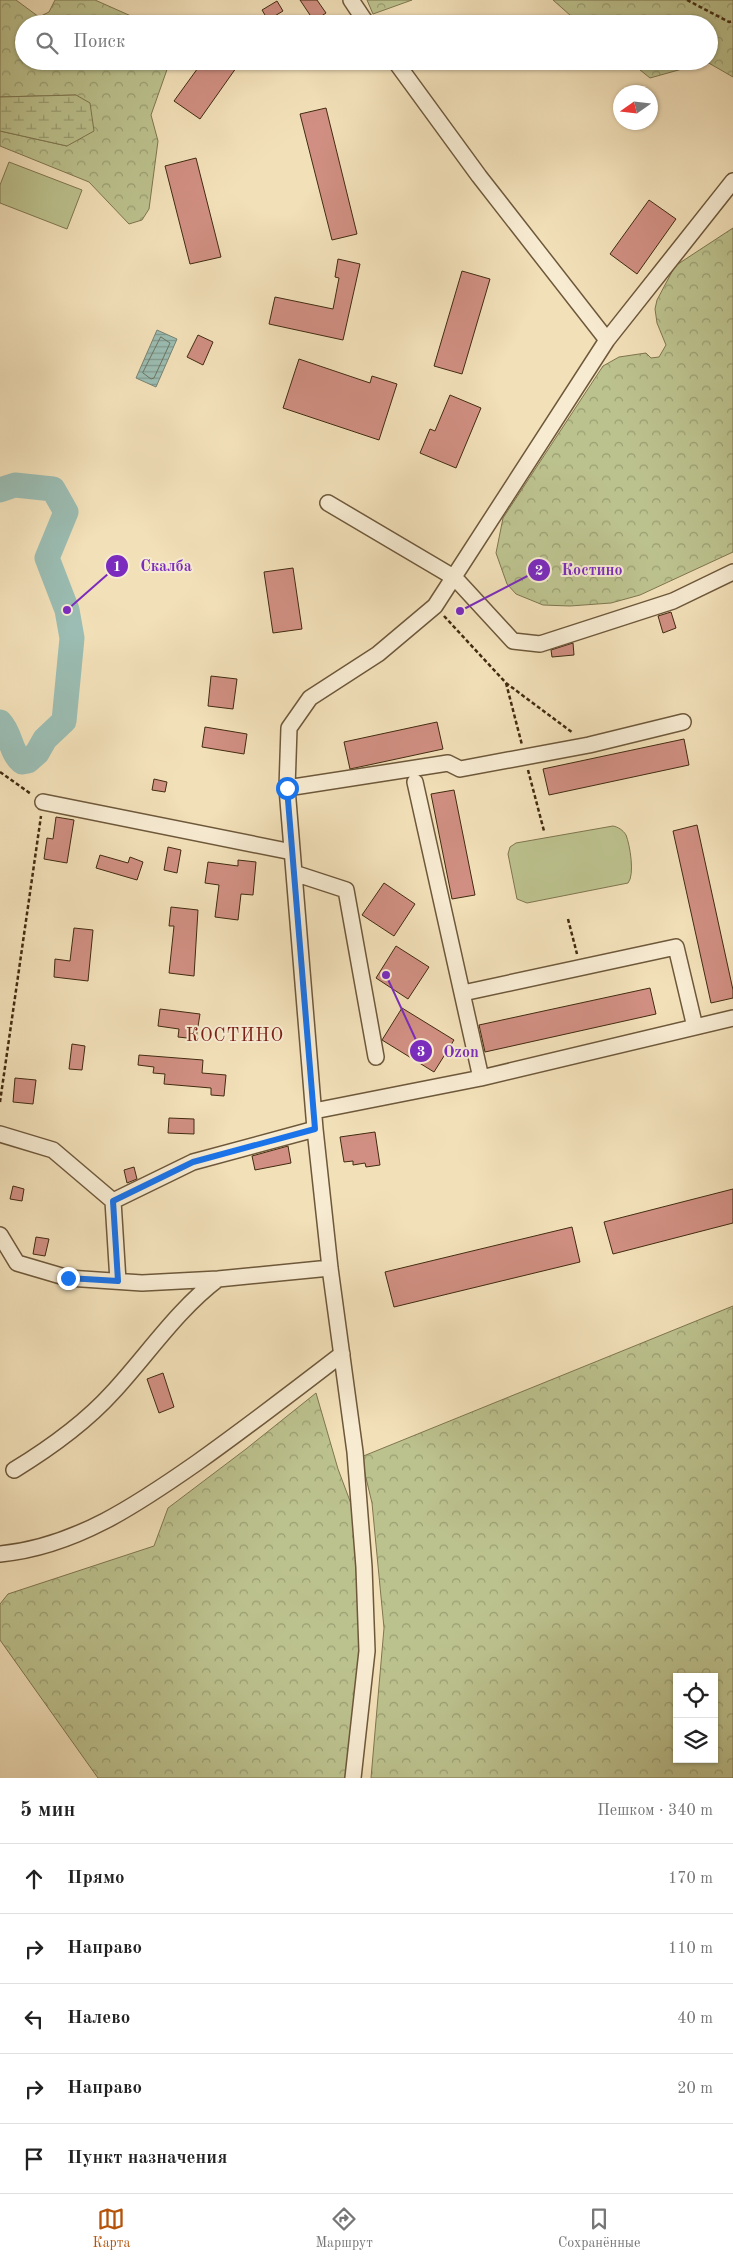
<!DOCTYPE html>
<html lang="ru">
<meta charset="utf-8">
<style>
:root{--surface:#fff;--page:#f2f2f2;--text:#222;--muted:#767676;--line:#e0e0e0;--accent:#b45309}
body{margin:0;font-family:"Old Standard TT",serif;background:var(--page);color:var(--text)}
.controls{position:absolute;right:15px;bottom:15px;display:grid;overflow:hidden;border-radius:0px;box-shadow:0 1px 4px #0004}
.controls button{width:45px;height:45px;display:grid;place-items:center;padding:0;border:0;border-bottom:1px solid var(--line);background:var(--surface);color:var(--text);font:25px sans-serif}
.compass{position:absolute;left:613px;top:85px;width:45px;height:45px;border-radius:50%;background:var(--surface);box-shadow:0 1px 4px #0004;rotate:256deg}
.stop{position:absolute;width:15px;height:15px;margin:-11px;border:4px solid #1a73e8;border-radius:50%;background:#fff}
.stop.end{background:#1a73e8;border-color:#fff;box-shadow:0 1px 5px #0008}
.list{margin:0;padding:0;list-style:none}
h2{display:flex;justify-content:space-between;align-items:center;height:65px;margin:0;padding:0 20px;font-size:21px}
h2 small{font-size:16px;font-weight:400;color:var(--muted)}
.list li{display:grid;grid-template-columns:32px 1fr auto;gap:15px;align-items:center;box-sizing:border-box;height:70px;padding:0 20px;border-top:1px solid var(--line)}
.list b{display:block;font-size:19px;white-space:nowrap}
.list em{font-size:16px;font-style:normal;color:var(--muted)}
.icon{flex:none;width:28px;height:28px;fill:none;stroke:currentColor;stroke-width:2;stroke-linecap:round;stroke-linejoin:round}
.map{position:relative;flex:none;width:733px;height:1778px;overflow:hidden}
.search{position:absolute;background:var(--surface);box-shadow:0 1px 4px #0004;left:15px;right:15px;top:15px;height:55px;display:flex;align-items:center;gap:12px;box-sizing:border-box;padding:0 18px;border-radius:28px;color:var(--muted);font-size:19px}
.sheet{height:415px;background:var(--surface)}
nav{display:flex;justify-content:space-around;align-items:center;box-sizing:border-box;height:70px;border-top:1px solid var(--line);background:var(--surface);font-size:14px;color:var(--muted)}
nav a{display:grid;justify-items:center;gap:2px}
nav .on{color:var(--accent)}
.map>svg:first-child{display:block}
</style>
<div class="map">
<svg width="733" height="1778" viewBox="0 0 733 1778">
<defs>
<pattern id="forest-crowns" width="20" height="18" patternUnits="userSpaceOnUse" patternTransform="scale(1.25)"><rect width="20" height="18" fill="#bcc28e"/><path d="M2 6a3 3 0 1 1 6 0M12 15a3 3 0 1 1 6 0" fill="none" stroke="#9a9e73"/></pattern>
<pattern id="wetland-marsh" width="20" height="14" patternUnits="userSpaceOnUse" patternTransform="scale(1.25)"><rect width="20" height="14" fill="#bcc28e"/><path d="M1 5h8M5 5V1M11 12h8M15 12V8" fill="none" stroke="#9a9e73"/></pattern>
<pattern id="water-rules" width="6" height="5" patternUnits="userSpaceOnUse" patternTransform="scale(1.25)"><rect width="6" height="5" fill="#9bbdb3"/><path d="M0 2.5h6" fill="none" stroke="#809a90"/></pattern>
</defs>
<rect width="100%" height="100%" fill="#f2e0b9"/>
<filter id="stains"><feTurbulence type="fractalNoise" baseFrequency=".004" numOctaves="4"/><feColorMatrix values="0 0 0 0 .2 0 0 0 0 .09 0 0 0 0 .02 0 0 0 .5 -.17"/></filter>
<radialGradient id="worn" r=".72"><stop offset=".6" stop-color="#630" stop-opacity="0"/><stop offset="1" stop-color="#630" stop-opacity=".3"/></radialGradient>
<!-- green -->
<path fill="#bcc28e" stroke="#7f764f" d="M9,162l73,28 -15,39 -67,-26v-18z
M613,826c5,1 10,4 13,9 4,10 9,40 2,48l-101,20 -10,-4 -9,-45 2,-7 6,-4z"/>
<!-- forest -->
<path fill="url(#forest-crowns)" stroke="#7f764f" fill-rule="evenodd" d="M0,0h16l23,17 10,-5 6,-12h40l54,24h-125v37h146l-19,54 7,26 -9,68 -7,11 -13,4 -40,-42 -89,-36v-15l67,15 9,-51 -76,2z
M367,0h45l-39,14z
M553,0h180v77l-26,-15 -57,16 -21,-17h80v-37h-129z
M733,228v324l-93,43 -29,8 -41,3 -27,-1 -27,-11 -9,-10 -11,-31 7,-35 100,-152 16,-9 27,-4 5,5 8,-1 7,-12 -9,-22 -2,-14 2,-9 18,-34z
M733,1306v472h-362l13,-150 -12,-125 -11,-46zM677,1677h37v82h-37z
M316,1393l22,76 15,40 7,140 -13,129h-249l-98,-138v-36l8,-10 146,-48 14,-38 78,-59z"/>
<!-- wetland -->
<path fill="url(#wetland-marsh)" stroke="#7f764f" d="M76,95l14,8 4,28 -27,15 -67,-15v-34z"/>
<!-- water -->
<path fill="url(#water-rules)" stroke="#778372" d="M157,330l20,9 -21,48 -20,-9z"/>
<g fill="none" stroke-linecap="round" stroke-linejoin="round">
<!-- shore -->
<path stroke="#6e7462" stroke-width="1" d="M161,337l9,6 -16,35 -3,1 -8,-6z"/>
<!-- river -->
<path stroke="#9bbdb3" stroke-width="25" d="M0,490l15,-5 38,4 13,23 -19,46 20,52 5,28 -8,83 -19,18 -8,14 -9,8 -6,1c-12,-10 -11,-29 -22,-40"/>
</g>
<!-- building -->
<path fill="#d08f82" stroke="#422b10" d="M300,0h17l9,13 -12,8z
M277,1l6,10 -15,9 -6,-10z
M203,61h38l-41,58 -26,-18z
M326,108l31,126 -25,6 -32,-126z
M196,158l25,99 -31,7 -25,-98z
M649,200l27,19 -39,55 -27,-20z
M338,259l22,5 -17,76 -74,-16 6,-27 58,12 6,-31 -4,-1z
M462,271l28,8 -28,95 -28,-8z
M198,335l15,7 -10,23 -16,-8z
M299,359l71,24 2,-7 25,8 -18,56 -96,-32z
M450,395l31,13 -25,60 -36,-15 10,-24 5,2z
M293,568l9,61 -29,4 -9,-61z
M671,612l5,16 -13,5 -5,-17z
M573,643l1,12 -22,2 -1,-7z
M211,676l26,3 -4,30 -25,-3z
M437,722l6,27 -93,20 -6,-27z
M205,727l42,7 -3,20 -42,-7z
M684,739l5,26 -140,30 -6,-26z
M154,779l13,3 -2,10 -13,-2z
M454,790l21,105 -23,4 -21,-105z
M56,817l18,3 -7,43 -23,-4 3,-21 6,1z
M697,825l36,165v8l-22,5 -38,-172z
M168,847l13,3 -4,23 -13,-3z
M100,855l28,8 2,-6 13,5 -6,18 -41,-12z
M238,860l18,2 -3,33 -12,-1 -3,26 -23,-3 4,-32 -14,-2 3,-21 30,4z
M384,883l31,21 -21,32 -32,-21z
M171,907l27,3 -4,66 -25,-3 5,-47h-5z
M74,928l19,2 -5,51 -34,-4 1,-18 15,2z
M396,946l33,21 -21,32 -32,-21z
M650,988l6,26 -171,38 -6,-27z
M402,1008l52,32 -20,32 -52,-32z
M160,1009l40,5 -4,25 -18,-2 1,-8 -21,-3z
M72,1044l13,2 -3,24 -13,-1z
M139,1055l64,5 -1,13 24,2 -2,21 -13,-1v-7l-47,-4 1,-10 -12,-1 1,-6 -16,-2z
M15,1078l21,2 -3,24 -20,-2z
M169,1118l25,1v15l-26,-1z
M375,1132l5,33 -14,2 -1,-4 -12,2v-4l-9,1 -4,-25z
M288,1146l3,17 -36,7 -3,-14z
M134,1167l3,12 -10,4 -3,-13z
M13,1186l11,3 -2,12 -12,-2z
M733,1189v34l-120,31 -9,-32z
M572,1227l8,35 -186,45 -9,-35z
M36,1237l13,2 -4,17 -12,-2z
M163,1373l11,34 -15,6 -12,-34z"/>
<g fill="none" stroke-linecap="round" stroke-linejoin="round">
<!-- minor casing -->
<g stroke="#6e583a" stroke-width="18">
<path id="minor" d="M351,0l16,24
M607,340l126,-159
M328,503l127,75 58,63 27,3 133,-43 60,-29
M415,782l66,296
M287,788l161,-25 12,6 129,-24 94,-23
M43,802l249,50
M294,873l52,17 30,167
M463,993l213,-46 19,80
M314,1111l167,-33 252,-60
M0,1134l53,16 60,51 80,-39 122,-33
M113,1201l5,80
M0,1235l17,28 51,15 74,5 76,-4 112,-11
M14,1470c36,-22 71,-47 99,-78 35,-38 64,-82 105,-113
M0,1554c75,-7 138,-50 198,-92 49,-35 96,-71 144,-108
M353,1778l14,-127 -3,-84 -9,-115 -25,-184 -15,-139 -28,-341 2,-60 21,-30 68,-44 57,-48 172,-266 -128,-164 -84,-115"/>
</g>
<!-- path -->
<path stroke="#422b10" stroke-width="2.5" stroke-dasharray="4 2.5" stroke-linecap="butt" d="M687,0l42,22 4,-1
M444,616l62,67 67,50
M506,683l16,62
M528,770l16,61
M0,772l31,22
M568,919l9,35
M0,1102l41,-286"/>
<!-- minor -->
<use href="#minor" stroke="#f7ebd2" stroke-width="15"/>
</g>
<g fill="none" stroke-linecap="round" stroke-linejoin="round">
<!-- route -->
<path stroke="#1a73e8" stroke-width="6" d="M68,1278l50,3 -5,-80 80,-39 122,-33 -28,-341"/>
</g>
<g text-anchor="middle" stroke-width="4" stroke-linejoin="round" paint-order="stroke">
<!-- quarter labels -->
<g font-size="18" letter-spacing="1" fill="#7a1f14" stroke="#f7ebd2">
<text x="235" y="1041">КОСТИНО</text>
</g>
</g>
<!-- callouts -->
<path fill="none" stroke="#7b2cbf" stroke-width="2" d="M67 610L117 566M460 611L539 570M386 975L421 1051"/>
<g fill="#7b2cbf" stroke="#f7ebd2" stroke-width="2">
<circle cx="67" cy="610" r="5"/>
<circle cx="460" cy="611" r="5"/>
<circle cx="386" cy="975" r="5"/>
<circle cx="117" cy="566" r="12"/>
<circle cx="539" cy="570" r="12"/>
<circle cx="421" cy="1051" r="12"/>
</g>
<g font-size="15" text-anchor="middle" font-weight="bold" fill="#fff">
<text x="117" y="571">1</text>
<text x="539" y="575">2</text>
<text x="421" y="1056">3</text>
</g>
<g font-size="16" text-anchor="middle" font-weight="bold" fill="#7b2cbf" stroke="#f7ebd2" stroke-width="4" stroke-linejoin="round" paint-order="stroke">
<text x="166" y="571">Скалба</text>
<text x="592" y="575">Костино</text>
<text x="461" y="1057">Ozon</text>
</g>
<rect width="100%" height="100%" filter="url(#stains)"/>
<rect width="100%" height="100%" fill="url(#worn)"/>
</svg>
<div class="controls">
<button><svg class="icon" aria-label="locate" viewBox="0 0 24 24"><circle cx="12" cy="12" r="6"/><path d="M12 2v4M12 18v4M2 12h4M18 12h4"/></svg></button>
<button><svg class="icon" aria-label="layers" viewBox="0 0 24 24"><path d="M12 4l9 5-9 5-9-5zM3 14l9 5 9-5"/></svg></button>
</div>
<svg class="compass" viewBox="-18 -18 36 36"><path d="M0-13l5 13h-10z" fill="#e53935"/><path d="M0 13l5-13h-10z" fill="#767676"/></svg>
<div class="stop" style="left:287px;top:788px"></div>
<div class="stop end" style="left:68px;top:1278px"></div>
<div class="search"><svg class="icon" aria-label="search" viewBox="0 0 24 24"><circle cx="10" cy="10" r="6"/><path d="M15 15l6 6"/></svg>Поиск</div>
</div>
<section class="sheet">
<h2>5 мин<small>Пешком · 340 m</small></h2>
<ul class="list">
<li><svg class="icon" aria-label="ahead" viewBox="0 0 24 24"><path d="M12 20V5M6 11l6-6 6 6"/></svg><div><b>Прямо</b></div><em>170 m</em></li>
<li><svg class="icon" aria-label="right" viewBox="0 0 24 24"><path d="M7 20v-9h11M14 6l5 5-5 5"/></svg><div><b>Направо</b></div><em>110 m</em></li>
<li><svg class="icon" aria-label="left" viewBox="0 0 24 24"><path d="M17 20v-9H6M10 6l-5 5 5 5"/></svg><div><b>Налево</b></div><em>40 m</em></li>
<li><svg class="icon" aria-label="right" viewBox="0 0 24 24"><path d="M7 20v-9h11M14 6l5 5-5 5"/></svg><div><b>Направо</b></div><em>20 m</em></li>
<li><svg class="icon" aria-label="arrive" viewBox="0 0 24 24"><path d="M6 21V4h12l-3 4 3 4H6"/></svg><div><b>Пункт назначения</b></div></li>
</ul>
</section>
<nav>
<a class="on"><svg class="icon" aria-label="map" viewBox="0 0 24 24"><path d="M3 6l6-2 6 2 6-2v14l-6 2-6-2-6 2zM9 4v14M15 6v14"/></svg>Карта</a>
<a><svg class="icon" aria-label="directions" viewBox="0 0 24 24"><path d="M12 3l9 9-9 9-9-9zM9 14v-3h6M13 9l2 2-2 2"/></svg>Маршрут</a>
<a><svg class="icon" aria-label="saved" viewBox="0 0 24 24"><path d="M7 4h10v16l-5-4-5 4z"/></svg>Сохранённые</a>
</nav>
